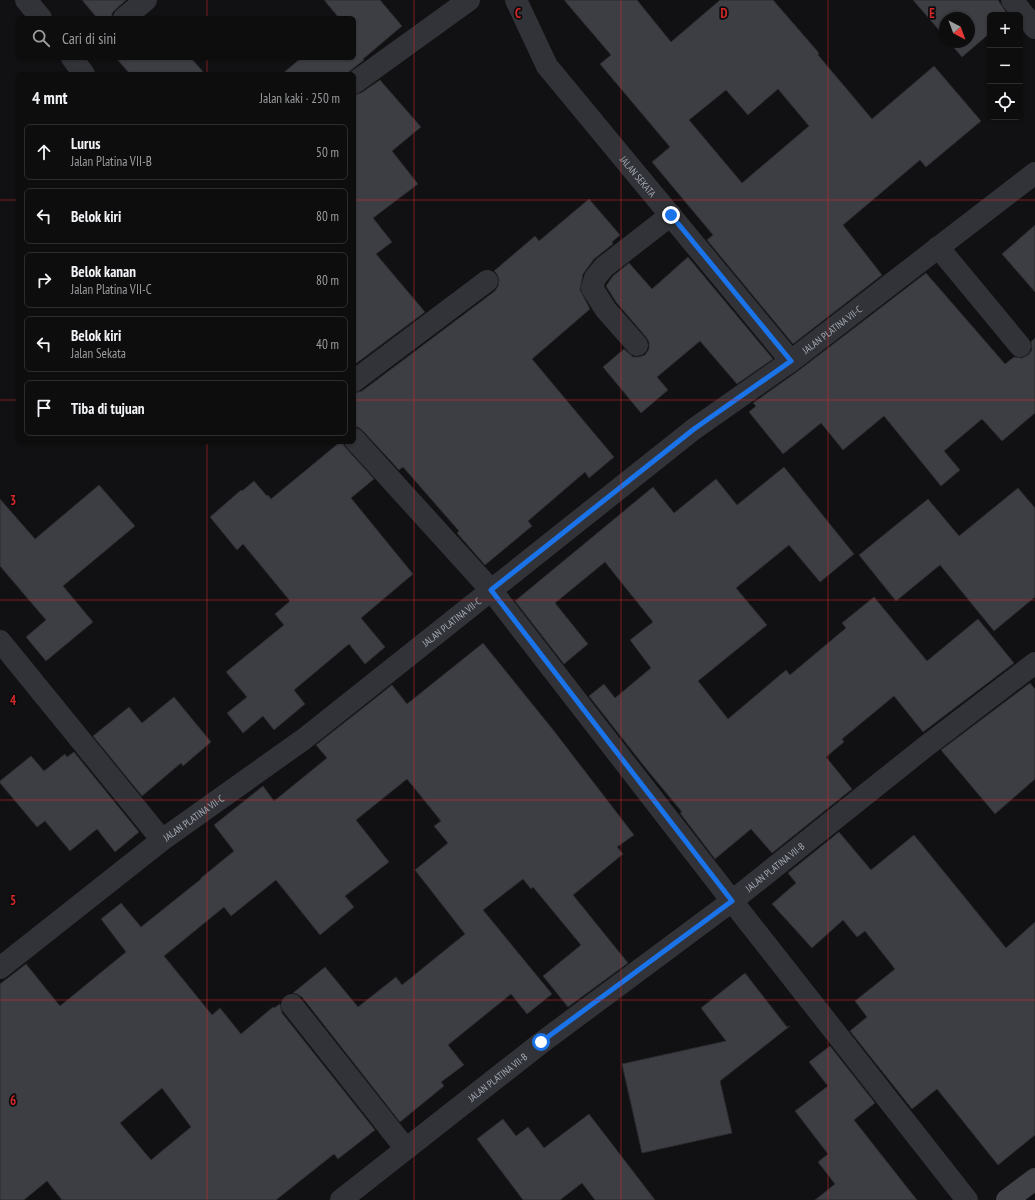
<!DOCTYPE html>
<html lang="id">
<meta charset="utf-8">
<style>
:root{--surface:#0d0d0e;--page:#161617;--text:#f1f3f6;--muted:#9a9c9e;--line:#2d2d2e}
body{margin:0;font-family:"PT Sans Narrow",sans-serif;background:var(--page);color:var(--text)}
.controls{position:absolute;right:12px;top:12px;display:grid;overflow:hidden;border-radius:6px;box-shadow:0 1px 3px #0004}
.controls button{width:36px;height:36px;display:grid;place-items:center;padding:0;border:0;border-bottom:1px solid var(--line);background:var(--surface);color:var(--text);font:20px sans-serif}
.compass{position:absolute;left:939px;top:12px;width:36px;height:36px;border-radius:50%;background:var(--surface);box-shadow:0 1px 3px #0004;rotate:139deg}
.stop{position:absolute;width:12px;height:12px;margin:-9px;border:3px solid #1a73e8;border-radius:50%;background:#fff}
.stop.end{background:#1a73e8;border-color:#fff;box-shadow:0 1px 4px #0008}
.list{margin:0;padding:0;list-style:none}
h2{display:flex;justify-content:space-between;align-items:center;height:52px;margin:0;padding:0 16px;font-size:17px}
h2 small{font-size:13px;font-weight:400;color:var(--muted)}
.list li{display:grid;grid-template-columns:26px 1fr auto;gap:12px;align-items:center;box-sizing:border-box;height:56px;margin:0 8px 8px;padding:0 8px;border:1px solid var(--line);border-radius:6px}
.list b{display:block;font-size:15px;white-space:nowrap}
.list p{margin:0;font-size:13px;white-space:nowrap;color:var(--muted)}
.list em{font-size:13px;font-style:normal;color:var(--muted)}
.icon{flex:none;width:22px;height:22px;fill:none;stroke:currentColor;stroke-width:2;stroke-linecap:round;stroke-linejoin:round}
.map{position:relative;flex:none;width:1035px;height:1200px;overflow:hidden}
.search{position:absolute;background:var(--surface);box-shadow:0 1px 3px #0004;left:16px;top:16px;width:340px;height:44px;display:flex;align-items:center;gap:10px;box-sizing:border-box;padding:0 14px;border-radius:6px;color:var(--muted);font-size:15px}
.panel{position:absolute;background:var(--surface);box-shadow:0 1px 3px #0004;left:16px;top:72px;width:340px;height:372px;border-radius:6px}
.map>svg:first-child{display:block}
</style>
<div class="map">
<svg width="1035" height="1200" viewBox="0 0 1035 1200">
<rect width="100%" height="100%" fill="#111113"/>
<!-- building -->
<path fill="#3d3e43" stroke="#2b2b2f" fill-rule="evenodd" d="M82,0h44l-10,9 -4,4v5h-15z
M324,0h56l22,26 -39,33 1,1 -18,14h-64l19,-16h53v-40h-15z
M564,0h73l34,42 49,-42h53l46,53 -1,2 54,64 62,-53 47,55 -55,46 -6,-7 -77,65 39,50 -89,69 -86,-104 6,-5 -61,-73 18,-15 -70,-83 11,-9zM778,89l31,37 -67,57 -53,-63 37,-30 22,25z
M913,0h85l10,15h-18v18l-28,24 -13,-15h20v-24h-24v19z
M116,58h75l14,16h-75z
M380,80l41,47 -29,24 26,33 -45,34 19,24 -16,12 49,58 -71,53v-270l7,-2z
M589,199l31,36 -8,7 1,2 -19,15 -11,15 -3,16 10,19 -58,50 82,98 -25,21 -4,-6 -57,49 4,5 -47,39 -28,-32 2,-2 -56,-64 -4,3 -36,-39 -5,-4h-4v-34l8,-2 133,-100 3,-5 1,-6 -2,-6 -3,-3 41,-35 4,5z
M1035,225v67l-33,-38z
M688,257l85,102 -36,25 -37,-43 -43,36 11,13 -27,23 -38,-46 21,-18 9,8h6l6,-2 4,-6v-7l-3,-5 -30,-35 -10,-16 7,-10 16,-13 23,26z
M926,273l79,91 9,-7 8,1 6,-3 4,-5 -1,-8 4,-4v75l-33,28 -20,-22 -38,32 16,19 -19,16 -57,-70 -41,34 -22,-27 -38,31 -34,-42 7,-6 -3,-3 45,-32z
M340,442h2l3,5 29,32 -23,19 62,76 -52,44 24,29 -20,17 -16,-20 -55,46 11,14 -31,26 -11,-14 -20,17 -16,-20 20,-16 -21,-25 58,-47 -9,-11 15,-13 -47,-57 -6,6 -27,-33 31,-27 1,1 12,-10 13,15 1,-1 3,4z
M784,467l70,87 -34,28 -31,-37 -53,43 31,37 -69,56 30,38 58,-49 4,5 56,-47 -4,-5 32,-26 53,64 51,-42 36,44 -91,69 -29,-36 -52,43 2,3 -18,15 26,32 -80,64 -21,-24 -36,30 -35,-46 2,-1 -38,-46 -55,-70 15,-12 11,14 36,-30 -21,-28 23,-18 -48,-60 -50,41 33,41 -24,20 -49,-63 138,-114 21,26 42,-34 21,26z
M99,485l36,41 -72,60 30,36 -47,39 -20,-24 20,-17 -46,-54v-67l35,40z
M1018,488l17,20v89l-41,34 -54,-66 -44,36 -37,-46 69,-56 31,37z
M483,643l71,88 80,104 -17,12 6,7 -50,41 55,68 -60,44 -25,-31 38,-31 -48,-58 -2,2 -8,-10 -40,31 69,84 -25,20 -16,-20 -63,51 16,20 -23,17 3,4 -44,36 -98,-125 -5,-3 -4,-1 32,-26 33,40 38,-30 6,8 63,-51 -50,-64 33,-27 -14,-17 7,-5 -34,-42 -51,41 33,42 -44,34 9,11 -34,28 -44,-55 -45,36 -7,-9 -60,49 48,59 8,-7 21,26 32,-27 1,1 6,-4 2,9 93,117 -37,29 -4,-5 -58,46h-214l-15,-19 -23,19h-24v-216l26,-20 34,42 66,-54 -25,-33 20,-16 20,24 60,-48v-1l33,-27 -20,-26 49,-39 11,15 53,-43 -11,-13 76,-60 15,19zM162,1088l29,39 -40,33 -31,-37z
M1030,683l5,6v90l-40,35 -54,-64z
M174,697l37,45 -28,24 -2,-3 -39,33 -49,-60 36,-29 13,16z
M74,752l65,80 -24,20 -18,-23 -27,22 -25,-30 -8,6 -37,-44v-2l31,-25 13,15 21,-17 2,3z
M839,832l32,38 43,-35 92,113 29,-26v213l-37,30 -61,-76 -25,20 -62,-78 17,-14 -12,-16 40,-32 -30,-38 -8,6 -14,-17 -31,28 -40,-44 24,-21 -8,-10z
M745,973l42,54 3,-1 -70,55 12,52 -90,20 -20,-89 104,-23 -25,-33z
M830,1046l45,57 -21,17 63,80h-102l20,-16 -17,-22 10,-8 -33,-43 33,-25 -19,-24z
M589,1114l66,86h-60l-13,-17 -22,17h-37l-46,-61 26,-20 13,17 12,-9 16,21z"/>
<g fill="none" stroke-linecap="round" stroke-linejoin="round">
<!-- minor -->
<g stroke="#323338" stroke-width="22">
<path d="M26,0l15,18"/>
<path id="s1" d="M516,0l31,66 244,295"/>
<path d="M1012,0l23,28"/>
<path d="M124,18l22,-18"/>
<path d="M72,58l12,16"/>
<path d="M354,83l115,-83"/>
<path d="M938,247l82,99"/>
<path d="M637,345l-31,-35 -14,-22 3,-10 9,-11 67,-52"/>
<path d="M354,381l133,-100"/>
<path d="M354,439l137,151 241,311 235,299"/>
<path d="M0,641l162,199"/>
<path id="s2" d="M0,968l162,-128 142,-101 390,-310 97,-68 244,-188"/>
<path d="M292,1005l114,144"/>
<path id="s3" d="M341,1200l200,-157 191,-142 193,-154 110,-84"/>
</g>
<!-- secondary -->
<path stroke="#404248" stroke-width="22" d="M1007,1200l28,-21"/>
</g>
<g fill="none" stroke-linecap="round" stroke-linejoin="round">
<!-- route -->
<path stroke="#1a73e8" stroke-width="5" d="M541,1042l191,-141 -241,-311 203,-161 97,-68 -120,-146"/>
</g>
<!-- grid -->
<path fill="none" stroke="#d62828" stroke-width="1" stroke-opacity="0.55" d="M207,0v18M414,0v1200M621,0v1200M828,0v1200M207,58v16M0,200h18M354,200h681M0,400h18M354,400h681M207,442v758M0,600h1035M0,800h1035M0,1000h1035"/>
<g text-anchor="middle" stroke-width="3.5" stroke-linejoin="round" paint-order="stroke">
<!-- street labels -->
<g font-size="10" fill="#a2a8b4" stroke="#0c0c0e">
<text dy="4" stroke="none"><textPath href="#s1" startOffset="216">JALAN SEKATA</textPath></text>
<text dy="4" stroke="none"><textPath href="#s2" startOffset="1049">JALAN PLATINA VII-C</textPath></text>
<text dy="4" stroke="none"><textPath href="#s2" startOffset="569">JALAN PLATINA VII-C</textPath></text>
<text dy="4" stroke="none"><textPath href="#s2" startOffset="245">JALAN PLATINA VII-C</textPath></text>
<text dy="4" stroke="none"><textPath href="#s3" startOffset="547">JALAN PLATINA VII-B</textPath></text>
<text dy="4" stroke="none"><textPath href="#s3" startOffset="199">JALAN PLATINA VII-B</textPath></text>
</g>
</g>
<g font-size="13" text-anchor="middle" font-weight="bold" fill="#d62828" stroke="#0c0c0e" stroke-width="3.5" stroke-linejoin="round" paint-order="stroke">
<text x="518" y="18">C</text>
<text x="724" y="18">D</text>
<text x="932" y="18">E</text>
<text x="13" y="505">3</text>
<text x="13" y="705">4</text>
<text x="13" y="905">5</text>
<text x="13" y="1105">6</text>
</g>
</svg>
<div class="controls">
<button>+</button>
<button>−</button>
<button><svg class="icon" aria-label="locate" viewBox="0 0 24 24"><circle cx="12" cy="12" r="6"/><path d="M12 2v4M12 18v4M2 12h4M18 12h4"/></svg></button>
</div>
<svg class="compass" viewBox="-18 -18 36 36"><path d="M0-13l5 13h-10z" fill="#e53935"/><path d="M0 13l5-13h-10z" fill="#9a9c9e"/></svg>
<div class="stop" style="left:541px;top:1042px"></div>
<div class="stop end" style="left:671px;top:215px"></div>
<div class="search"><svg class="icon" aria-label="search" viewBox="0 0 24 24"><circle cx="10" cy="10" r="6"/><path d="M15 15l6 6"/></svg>Cari di sini</div>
<section class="panel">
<h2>4 mnt<small>Jalan kaki · 250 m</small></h2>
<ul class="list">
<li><svg class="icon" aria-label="ahead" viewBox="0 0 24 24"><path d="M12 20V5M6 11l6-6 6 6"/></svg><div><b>Lurus</b><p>Jalan Platina VII-B</p></div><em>50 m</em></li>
<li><svg class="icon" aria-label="left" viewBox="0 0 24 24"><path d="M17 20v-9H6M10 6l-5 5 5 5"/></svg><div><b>Belok kiri</b></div><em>80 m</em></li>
<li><svg class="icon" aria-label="right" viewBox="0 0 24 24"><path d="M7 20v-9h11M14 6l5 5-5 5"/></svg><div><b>Belok kanan</b><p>Jalan Platina VII-C</p></div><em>80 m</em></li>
<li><svg class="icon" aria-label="left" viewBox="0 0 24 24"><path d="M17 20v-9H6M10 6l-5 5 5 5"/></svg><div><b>Belok kiri</b><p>Jalan Sekata</p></div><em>40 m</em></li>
<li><svg class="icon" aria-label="arrive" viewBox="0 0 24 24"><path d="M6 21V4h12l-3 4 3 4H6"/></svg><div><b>Tiba di tujuan</b></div></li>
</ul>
</section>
</div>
